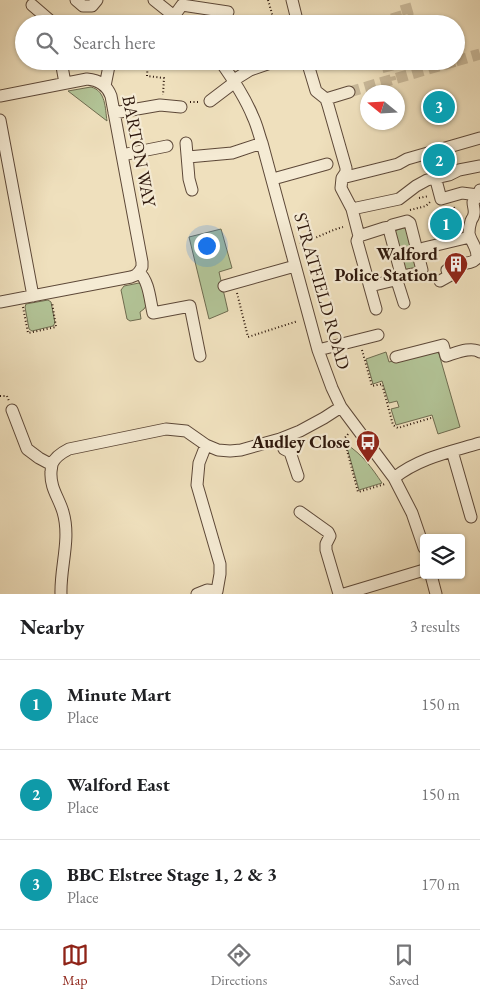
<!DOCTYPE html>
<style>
:root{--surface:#fff;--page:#f6f6f6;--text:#202124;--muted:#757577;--line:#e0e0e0;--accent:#8f2418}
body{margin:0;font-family:"EB Garamond",serif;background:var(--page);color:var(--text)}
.controls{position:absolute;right:15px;bottom:15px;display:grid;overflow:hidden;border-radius:5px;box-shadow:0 1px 4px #0004}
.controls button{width:45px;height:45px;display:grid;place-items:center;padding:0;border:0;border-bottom:1px solid var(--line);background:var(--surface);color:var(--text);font:25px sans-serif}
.compass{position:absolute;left:360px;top:85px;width:45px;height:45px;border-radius:50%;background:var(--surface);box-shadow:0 1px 4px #0004;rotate:288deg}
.you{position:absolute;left:206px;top:245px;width:18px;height:18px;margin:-12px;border:4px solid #fff;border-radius:50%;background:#1a73e8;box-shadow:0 0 0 8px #1a73e833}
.badge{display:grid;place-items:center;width:32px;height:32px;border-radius:50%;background:var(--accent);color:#fff;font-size:16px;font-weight:700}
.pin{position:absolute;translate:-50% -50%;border:2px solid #fff;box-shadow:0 1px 5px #0006}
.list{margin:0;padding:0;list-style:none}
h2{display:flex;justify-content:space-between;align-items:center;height:65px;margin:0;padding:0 20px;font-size:21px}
h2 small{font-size:16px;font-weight:400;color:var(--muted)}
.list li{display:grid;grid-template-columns:32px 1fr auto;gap:15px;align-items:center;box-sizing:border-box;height:90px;padding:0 20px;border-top:1px solid var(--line)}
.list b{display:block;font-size:19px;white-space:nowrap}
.list p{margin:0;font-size:16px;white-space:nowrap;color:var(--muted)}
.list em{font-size:16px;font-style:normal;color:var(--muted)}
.icon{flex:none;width:28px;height:28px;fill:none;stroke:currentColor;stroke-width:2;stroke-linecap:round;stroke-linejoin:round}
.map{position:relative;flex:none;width:480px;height:594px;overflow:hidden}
.search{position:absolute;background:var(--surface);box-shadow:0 1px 4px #0004;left:15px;right:15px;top:15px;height:55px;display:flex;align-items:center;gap:12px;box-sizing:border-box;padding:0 18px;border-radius:28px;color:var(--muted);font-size:19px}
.sheet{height:335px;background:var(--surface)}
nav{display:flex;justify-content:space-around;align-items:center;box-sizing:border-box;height:70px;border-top:1px solid var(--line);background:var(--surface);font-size:14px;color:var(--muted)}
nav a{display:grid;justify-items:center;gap:2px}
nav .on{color:var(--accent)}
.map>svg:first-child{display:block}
</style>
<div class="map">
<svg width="480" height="594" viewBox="0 0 480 594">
<rect width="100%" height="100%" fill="#efe0bd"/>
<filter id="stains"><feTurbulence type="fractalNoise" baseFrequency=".004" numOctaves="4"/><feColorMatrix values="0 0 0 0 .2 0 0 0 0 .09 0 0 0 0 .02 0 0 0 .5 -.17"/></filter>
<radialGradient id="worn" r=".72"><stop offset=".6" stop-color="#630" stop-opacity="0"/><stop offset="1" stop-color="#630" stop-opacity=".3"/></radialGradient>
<!-- green -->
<path fill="#b2c396" stroke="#6f6c50" d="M91,87c15,4 14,21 16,34l-39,-30z
M404,228l2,1 11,39 -11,4 -11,-40 2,-2z
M221,229l11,39 -13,4 9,39 -19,8 -20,-82z
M139,283l3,2 4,21 -2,3 -4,3 1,7 -11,2 -3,-2 -6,-29 3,-4z
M48,300l3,2 4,21 -2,3 -21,5 -3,-2 -4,-22 1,-3z
M431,351h5l3,3 21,73 -22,7 -6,-19 -36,10 -5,-16 8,-2 -2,-6 -8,2 -7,-22 -9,3 -7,-25 20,-7 3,10z
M346,444c16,10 26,24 36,39l-23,7z"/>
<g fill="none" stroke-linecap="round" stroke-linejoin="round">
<!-- minor-tunnel -->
<path stroke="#c8b899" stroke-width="11" stroke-dasharray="11 5.5" stroke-linecap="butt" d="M376,24l32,-10 -4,-14
M386,61l5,20
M456,61l24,-7
M349,92l107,-31"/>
<!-- minor casing -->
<g stroke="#5d4838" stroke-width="13">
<path id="minor" d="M76,0l7,6h9l5,-6
M154,0l30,24
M292,0l6,24
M32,5l22,19
M174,16l8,-11 46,7
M61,61l4,22
M220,61c13,18 25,36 33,56 4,8 6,18 9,26l56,207 14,38 9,19 53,71 18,35 12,35
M307,61l9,30 10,8 2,6 18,63v4l-4,6 56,-14 9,-5 73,-21
M234,80l16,-10 26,-9
M105,86l5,-25
M0,96l87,-17c12,1 20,6 24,17l31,166v5l-3,5c10,9 11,28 14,41l37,-7 10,50
M326,99l23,-7
M210,101l25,-19
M114,113l46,-8 21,2
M0,120l33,176
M186,143l3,36 3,11
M122,155l45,-9
M188,157l44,-4 30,-10
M342,178l-1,10 11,21 7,27 -2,5 19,68
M273,179l54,-15
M437,184l4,15 21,-6 16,2
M352,209l47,-10 17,-13 11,-6 22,-5 10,-5 21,-4
M407,221l3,2 12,47 -3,3 -16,3 -2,-2 -12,-45 3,-4z
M359,236l25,-8 6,-1
M418,252l6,-4 46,-11
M402,275l-4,6v3l6,19
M440,281l9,-5 -2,-6c3,-2 7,-5 10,-6 6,-1 15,0 19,-5 4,-8 -6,-18 -7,-26 0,-3 1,-9 2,-12 2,-5 2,-2 3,-7 1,-4 -1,-8 -1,-12l5,-6 2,-6
M224,286l71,-20
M370,286l29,-7
M0,302l131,-25 5,-2 3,-3
M318,350l60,-15
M396,357l47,-12 3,11c10,-3 25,-10 34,-4
M12,410l15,39 12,9 13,7
M280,439l4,10 6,3 8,24
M206,445l-7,18 -2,22 23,79v10l-3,17
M452,451l19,66
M394,478c25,-20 56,-26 86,-35
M300,512l28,20 2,4 -4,8v6l13,44
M431,575l5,19
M61,594c-1,-27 10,-55 2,-82 -4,-14 -13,-24 -12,-40 0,-1 1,-7 1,-8 3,-7 11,-12 17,-15l97,-20 20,2 20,14 12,5 12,1 11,-1 39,-11 20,-8 24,-13 17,-11
M197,594l10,-4 10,1
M344,594l80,-24"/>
</g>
<!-- path -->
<path stroke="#2c160b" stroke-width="2" stroke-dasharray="1 2.5" stroke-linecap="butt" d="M268,0l7,24
M148,61l-1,15 17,2 -1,17
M190,102h10
M419,198l10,-2
M454,207l3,13
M410,210l16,-4 4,-4
M300,244c15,-5 28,-13 43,-17
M237,293l11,44 50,-16
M23,307l5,26 28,-6 -4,-25
M362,350l10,36 10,-2 11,41 5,3 33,-10
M0,396h7l2,5
M348,434l-4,5 14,53 27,-8"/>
<!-- minor -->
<use href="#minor" stroke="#f5ebd4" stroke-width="11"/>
</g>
<!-- icons -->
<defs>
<g id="building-pin" transform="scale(1.25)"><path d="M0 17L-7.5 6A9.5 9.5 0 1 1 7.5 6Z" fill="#8f2418" stroke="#f5ebd4"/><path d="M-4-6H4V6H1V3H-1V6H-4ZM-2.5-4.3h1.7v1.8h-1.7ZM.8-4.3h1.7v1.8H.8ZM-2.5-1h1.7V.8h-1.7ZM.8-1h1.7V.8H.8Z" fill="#fff"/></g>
<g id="bus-pin" transform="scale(1.25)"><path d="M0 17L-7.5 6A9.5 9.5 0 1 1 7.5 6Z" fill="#8f2418" stroke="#f5ebd4"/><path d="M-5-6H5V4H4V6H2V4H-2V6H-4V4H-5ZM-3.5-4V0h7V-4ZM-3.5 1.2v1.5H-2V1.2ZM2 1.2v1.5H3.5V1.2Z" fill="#fff"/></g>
</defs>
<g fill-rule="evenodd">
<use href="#building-pin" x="456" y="264"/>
<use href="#bus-pin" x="368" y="442"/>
</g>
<g text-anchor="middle" stroke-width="4.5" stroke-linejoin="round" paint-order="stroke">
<!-- street labels -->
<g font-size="18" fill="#2c160b" stroke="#f5ebd4">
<text transform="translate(139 151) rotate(79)" y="6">BARTON WAY</text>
<text transform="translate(322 291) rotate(74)" y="6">STRATFIELD ROAD</text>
</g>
<!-- poi labels -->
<g font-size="18" font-weight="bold" fill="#2c160b" stroke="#f5ebd4" text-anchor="end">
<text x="438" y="260">Walford<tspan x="438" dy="21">Police Station</tspan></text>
<text x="350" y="448">Audley Close</text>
</g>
</g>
<rect width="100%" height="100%" filter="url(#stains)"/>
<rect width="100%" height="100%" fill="url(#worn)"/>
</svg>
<div class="controls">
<button><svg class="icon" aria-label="layers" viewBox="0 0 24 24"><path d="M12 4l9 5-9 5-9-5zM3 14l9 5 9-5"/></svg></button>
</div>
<svg class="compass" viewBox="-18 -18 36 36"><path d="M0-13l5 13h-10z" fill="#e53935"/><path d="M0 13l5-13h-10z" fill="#757577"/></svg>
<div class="you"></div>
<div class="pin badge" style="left:446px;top:224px;background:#0f9aa8">1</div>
<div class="pin badge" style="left:439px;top:160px;background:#0f9aa8">2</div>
<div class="pin badge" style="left:439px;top:107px;background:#0f9aa8">3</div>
<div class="search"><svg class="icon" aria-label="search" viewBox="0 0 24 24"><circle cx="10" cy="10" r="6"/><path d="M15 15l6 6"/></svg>Search here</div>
</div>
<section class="sheet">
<h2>Nearby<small>3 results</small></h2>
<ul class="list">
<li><span class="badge" style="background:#0f9aa8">1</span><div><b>Minute Mart</b><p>Place</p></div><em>150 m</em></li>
<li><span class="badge" style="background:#0f9aa8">2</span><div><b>Walford East</b><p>Place</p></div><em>150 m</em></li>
<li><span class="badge" style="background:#0f9aa8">3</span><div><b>BBC Elstree Stage 1, 2 &amp; 3</b><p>Place</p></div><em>170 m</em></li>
</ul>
</section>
<nav>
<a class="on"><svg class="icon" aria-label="map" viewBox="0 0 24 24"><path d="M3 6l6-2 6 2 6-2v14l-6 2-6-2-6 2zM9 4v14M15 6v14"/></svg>Map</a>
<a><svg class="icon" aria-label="directions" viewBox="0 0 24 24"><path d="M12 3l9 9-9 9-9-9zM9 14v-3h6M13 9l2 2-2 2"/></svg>Directions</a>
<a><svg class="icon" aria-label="saved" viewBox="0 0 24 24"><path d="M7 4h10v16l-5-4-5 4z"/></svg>Saved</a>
</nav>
